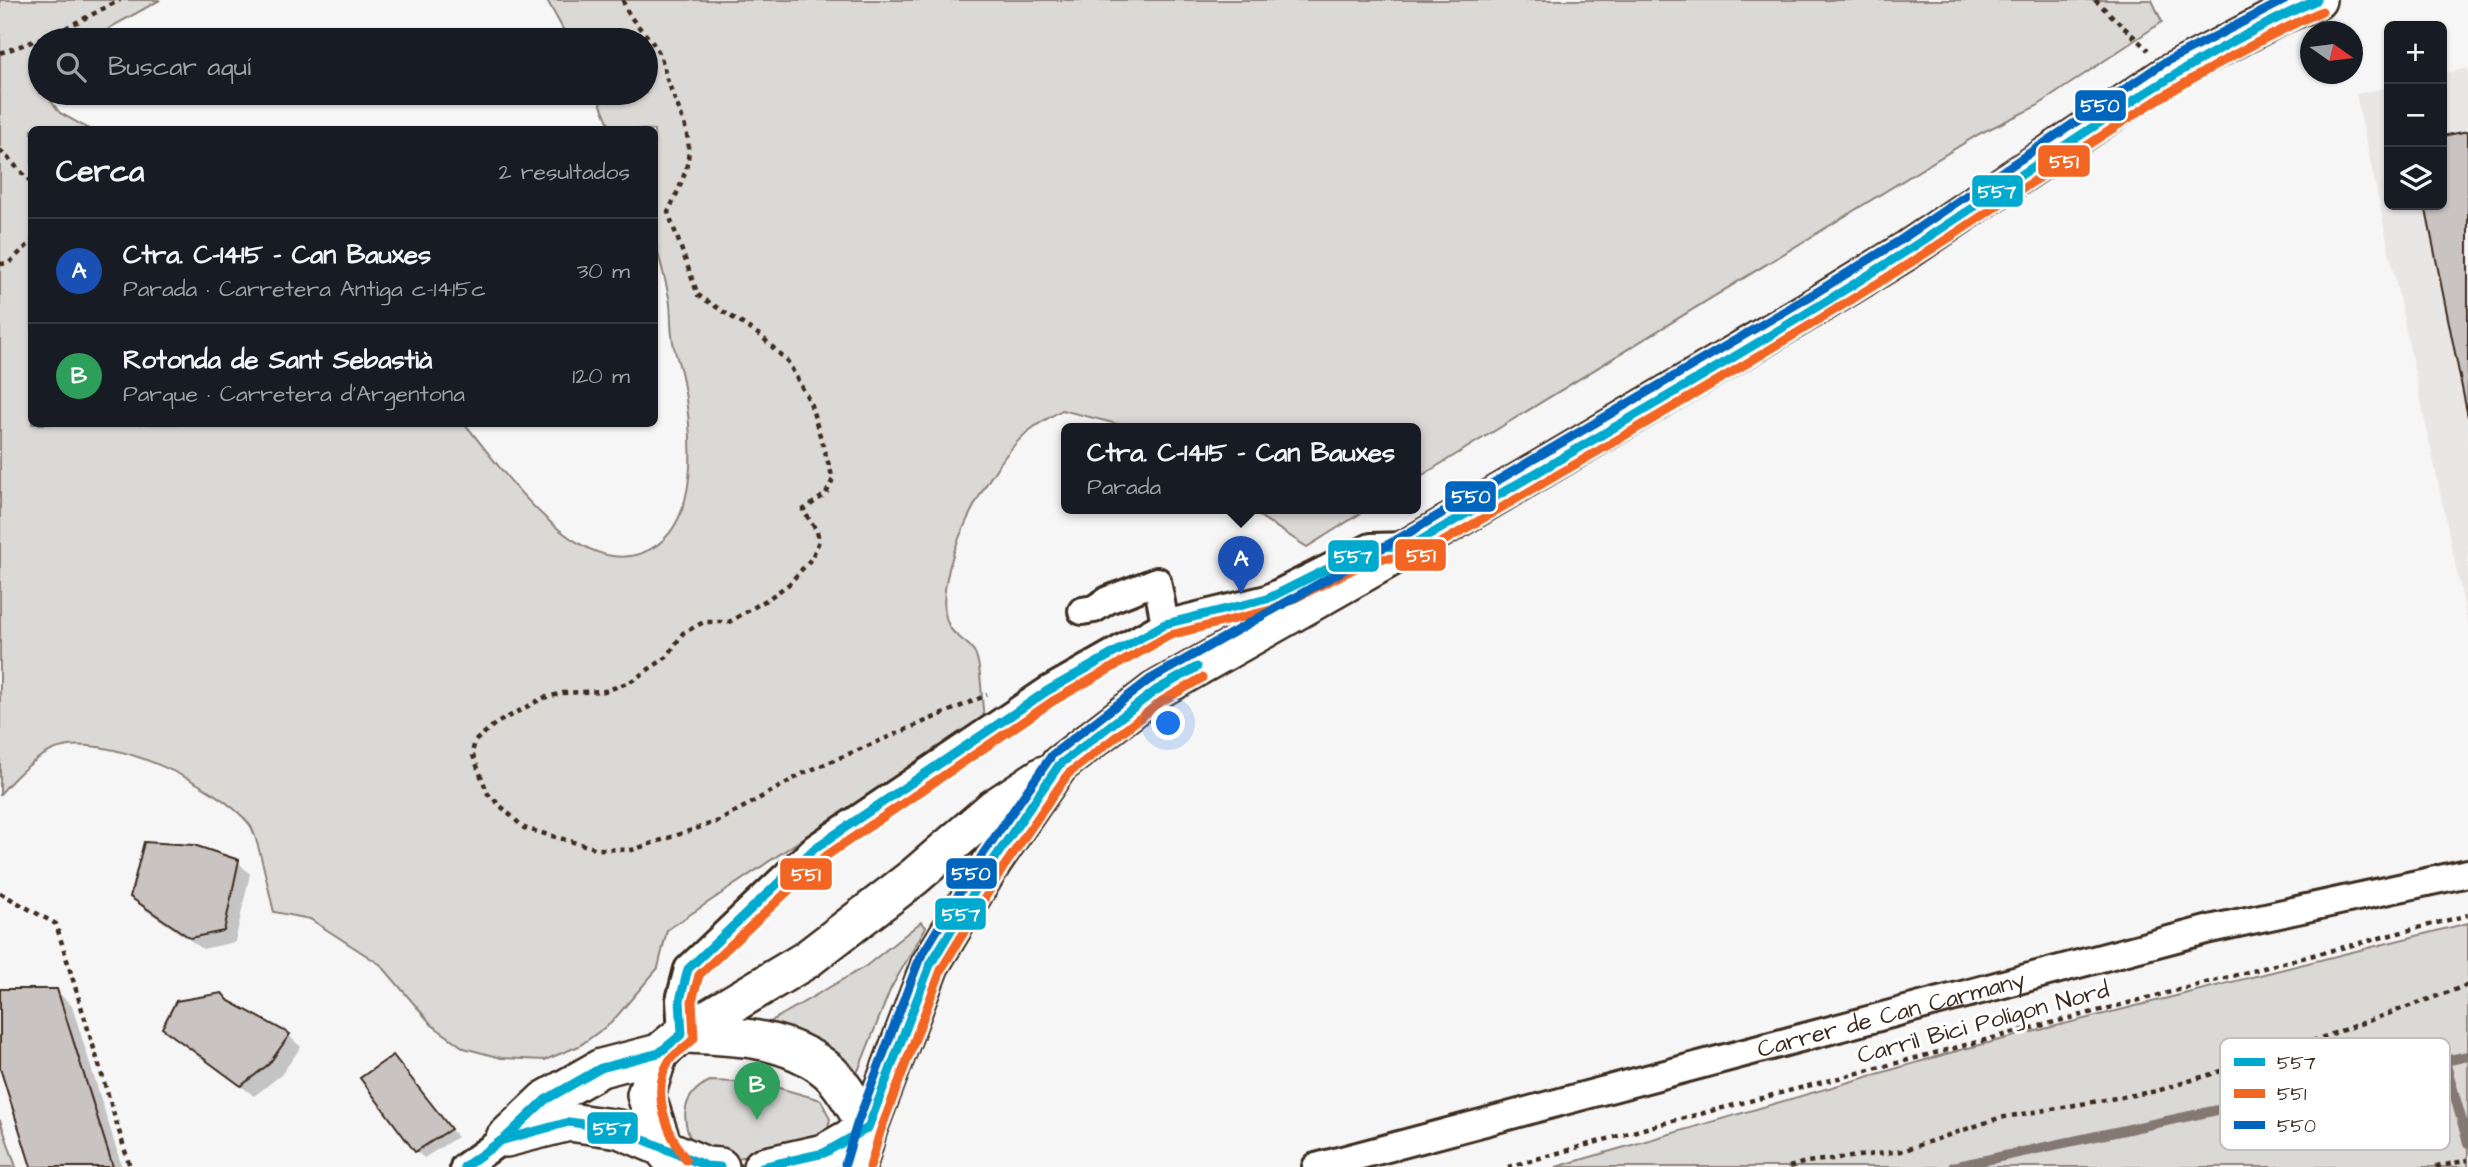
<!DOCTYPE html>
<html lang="es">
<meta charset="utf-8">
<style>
:root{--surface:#171b24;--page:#242831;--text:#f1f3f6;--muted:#9ea1a6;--line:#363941;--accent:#8c9099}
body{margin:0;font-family:"Architects Daughter",sans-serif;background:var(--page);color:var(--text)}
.controls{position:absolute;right:21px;top:21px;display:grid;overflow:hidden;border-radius:10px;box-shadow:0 2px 5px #0004}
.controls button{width:63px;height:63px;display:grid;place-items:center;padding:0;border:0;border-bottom:2px solid var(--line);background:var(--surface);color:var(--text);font:35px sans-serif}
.compass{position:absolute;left:2300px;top:21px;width:63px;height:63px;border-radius:50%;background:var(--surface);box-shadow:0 2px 5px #0004;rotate:104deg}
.you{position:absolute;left:1169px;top:724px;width:24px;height:24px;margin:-18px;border:5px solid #fff;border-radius:50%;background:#1a73e8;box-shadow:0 0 0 10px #1a73e833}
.badge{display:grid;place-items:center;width:46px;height:46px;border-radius:50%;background:var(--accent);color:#fff;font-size:23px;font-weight:700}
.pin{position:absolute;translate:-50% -58px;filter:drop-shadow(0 2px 4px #0008)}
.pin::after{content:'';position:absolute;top:37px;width:24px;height:21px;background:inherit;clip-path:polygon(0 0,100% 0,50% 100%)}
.popup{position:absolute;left:1061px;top:423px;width:360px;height:91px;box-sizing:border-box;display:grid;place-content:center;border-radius:10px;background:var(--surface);filter:drop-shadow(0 2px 5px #0005);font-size:23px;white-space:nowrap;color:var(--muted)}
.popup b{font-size:26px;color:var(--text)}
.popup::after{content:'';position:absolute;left:50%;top:100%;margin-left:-14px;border:14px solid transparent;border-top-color:var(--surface)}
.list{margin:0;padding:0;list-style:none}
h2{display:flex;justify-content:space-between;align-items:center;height:91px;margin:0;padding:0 28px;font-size:30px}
h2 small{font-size:23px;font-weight:400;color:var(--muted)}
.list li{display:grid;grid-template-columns:46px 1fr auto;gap:21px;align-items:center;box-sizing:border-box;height:105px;padding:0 28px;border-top:2px solid var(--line)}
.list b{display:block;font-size:26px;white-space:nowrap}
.list p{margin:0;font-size:23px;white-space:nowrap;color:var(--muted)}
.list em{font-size:23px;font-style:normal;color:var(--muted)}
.icon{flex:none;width:38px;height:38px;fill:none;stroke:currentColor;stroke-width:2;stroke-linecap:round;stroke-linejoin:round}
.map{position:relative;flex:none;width:2468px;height:1167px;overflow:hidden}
.search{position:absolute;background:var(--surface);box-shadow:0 2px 5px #0004;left:28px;top:28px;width:630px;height:77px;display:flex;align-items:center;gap:18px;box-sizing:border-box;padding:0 24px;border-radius:38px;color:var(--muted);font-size:26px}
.panel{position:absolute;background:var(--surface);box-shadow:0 2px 5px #0004;left:28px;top:126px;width:630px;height:301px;border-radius:10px}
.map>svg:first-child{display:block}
</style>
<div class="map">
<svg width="2468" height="1167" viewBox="0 0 2468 1167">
<rect width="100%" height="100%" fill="#f7f6f6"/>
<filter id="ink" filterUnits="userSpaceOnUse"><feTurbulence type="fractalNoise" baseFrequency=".0143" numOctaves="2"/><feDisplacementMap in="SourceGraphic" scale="14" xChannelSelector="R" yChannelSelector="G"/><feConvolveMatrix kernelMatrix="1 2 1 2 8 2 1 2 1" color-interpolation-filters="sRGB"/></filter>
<g filter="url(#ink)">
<!-- built -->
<path fill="#e9e7e6" d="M2468,68v557l-112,-531 33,-7v118h53v-131z"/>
<!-- green -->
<path fill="#dbd9d6" stroke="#8b827a" stroke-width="2" d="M0,0h160l-49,27 -15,13h-56v53h5l15,20 29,16 -57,1v294h433c37,45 110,154 177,129 63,-23 50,-126 40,-177 -3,-14 -9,-27 -10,-41 -2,-14 0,-28 -4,-42 -4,-21 -12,-42 -14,-63 -2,-33 0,-67 0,-100l-43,-1 -15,-36h50v-53h-77l-22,-40h1605l10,22 -125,84 -58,28 -563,345v-51h-283l-71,-18c-10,6 -22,12 -32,20 -38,29 -104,148 -81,196 5,11 21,16 26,27 7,13 6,48 9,64l-317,213 -9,38 -47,55 -32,23 -34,14 -44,-2 -37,-10 -32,-23 -51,-60 -71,-46 -36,-7c-5,-18 -15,-74 -24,-87 -31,-40 -148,-96 -197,-75 -22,10 -37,26 -53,44z
M1247,508h122l-62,39z
M921,922l5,5 -35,61 -39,98 -85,-58 6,-8 93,-54z
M2468,923v244h-912l404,-117z
M710,1081l52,2 59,17 9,19 -5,19 -87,20 -44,-12c-14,-26 -13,-52 16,-65z
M0,1120l16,47h-16z"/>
<!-- shadow -->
<path fill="#0003" d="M238,862l12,12 -15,68 -32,7 -59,-40 -12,-12z
M56,990l16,16 50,161h-89l-33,-105v-71z
M230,1003l59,33 12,11 -20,28 -27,21 -90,-69z
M401,1065l56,72 -33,21 -8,-7z"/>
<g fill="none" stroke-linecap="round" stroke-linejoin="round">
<!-- stream -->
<path stroke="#847972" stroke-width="10" d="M2445,1061l23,82
M1953,1167l515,-111"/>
</g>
<!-- building -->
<path fill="#c9c3c1" stroke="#3b2a1e" stroke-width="2" d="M2468,131v286l-43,-212h17v-69z
M144,842l50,3 45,15 -15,71 -34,7 -60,-41z
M0,989h57l56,178h-82l-31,-99z
M222,993l7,8 61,33 -21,30 -28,22 -79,-58 14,-27z
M393,1055l58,74 -36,23 -55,-74z"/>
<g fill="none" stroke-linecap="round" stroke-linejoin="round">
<!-- street casing -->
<g stroke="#3b2a1e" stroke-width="32">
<g id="street">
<path d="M1082,611l12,-2 14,-9 49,-19 8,43"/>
<path d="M682,1034l-2,-34 8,-31 127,-121 232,-157 118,-67 102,-25 104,-52 37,-1"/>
<path d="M464,1167l41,-29"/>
<path id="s1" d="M1316,1167l894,-238 258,-56"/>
</g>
</g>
<!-- secondary casing -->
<g stroke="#3b2a1e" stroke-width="42">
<path id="secondary" d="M682,1034c50,2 104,2 145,36 17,14 29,40 41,58
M659,1053l-13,42 18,55 8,10
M505,1138l40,-38 56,-32 58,-15 23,-19 124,-74 108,-83 80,-69 50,-33
M506,1138l63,-16 50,7 87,37 14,1
M762,1167l62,-14 44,-25
M857,1167l11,-39 62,-163 63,-104 66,-96 96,-74 256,-145 412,-244 83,-51 263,-177 114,-60 34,-14"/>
</g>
<!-- path -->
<path stroke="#3b2a1e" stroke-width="4.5" stroke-dasharray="5 5" stroke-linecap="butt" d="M623,0c6,23 26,33 36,53 4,8 5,18 8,26 24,63 33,69 1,133l30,83 63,41 27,26 22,40 23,77 -7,15 -23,16 14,21 2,10 -7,17 -23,26 -21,15 -39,23h-25l-21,11 -16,24 -37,25 -25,9 -42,2 -20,5 -48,26 -20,17 -3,12 16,41 36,34 74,21 34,1 87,-29 85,-48 183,-78
M2095,0l53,50
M0,53l54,-19 66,-34
M0,150l32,33
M0,264l9,-1 23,-22
M0,893l56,31 74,243
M1508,1167l153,-43 807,-209
M1789,1167l17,-5 96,-11 97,-33 158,-27 122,-38 189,-68
M2436,1167l32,-7"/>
<!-- street -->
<use href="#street" stroke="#fff" stroke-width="26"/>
<!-- secondary -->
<use href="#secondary" stroke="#fff" stroke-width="37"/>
<!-- bus-1 casing -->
<g stroke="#fff" stroke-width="14">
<path id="bus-1" d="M500,1141l69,-19 50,7 87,37 14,1
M464,1167l41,-29 40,-38 56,-32 58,-15 23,-19 -2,-34 8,-31 127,-121 232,-157 118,-67 102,-25 104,-52 40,-1c165,-97 332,-191 494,-294 138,-88 261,-185 412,-252
M762,1167l62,-14 44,-25 62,-163 63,-104 66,-96 96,-74 42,-24"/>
</g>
<!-- bus-2 casing -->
<g stroke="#fff" stroke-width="14">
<path id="bus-2" d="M686,1160c-19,-27 -36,-68 -17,-99 6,-9 19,-14 25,-23l-2,-37 7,-26 124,-117 230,-157 117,-66 101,-25 103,-51 43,-2c165,-97 332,-192 493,-294 138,-87 261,-185 412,-252
M870,1167l10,-35 61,-162 62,-102 65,-94 94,-73 40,-23"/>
</g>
<!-- bus-3 casing -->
<g stroke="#fff" stroke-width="14">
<path id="bus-3" d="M845,1164l12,-40 62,-164 64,-106 69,-99 97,-75 256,-145 412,-243 82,-51 263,-177 123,-64"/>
</g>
<!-- bus-1 -->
<use href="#bus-1" stroke="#00a9ce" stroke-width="9"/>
<!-- bus-2 -->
<use href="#bus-2" stroke="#f26522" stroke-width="9"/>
<!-- bus-3 -->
<use href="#bus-3" stroke="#0065bd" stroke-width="9"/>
</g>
</g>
<g text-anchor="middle" stroke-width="6" stroke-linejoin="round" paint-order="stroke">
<!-- street labels -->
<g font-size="24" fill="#3b2a1e" stroke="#fff">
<text dy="8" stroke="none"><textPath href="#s1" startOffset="595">Carrer de Can Carmany</textPath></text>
<text transform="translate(1983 1022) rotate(-15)" y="8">Carril Bici Polígon Nord</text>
</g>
</g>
<!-- legend -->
<rect x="2220" y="1038" width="230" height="112" rx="10" fill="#fff" stroke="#c4bfbc" stroke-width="2"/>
<rect x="2234" y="1058" width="31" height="8" fill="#00a9ce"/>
<rect x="2234" y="1089" width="31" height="9" fill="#f26522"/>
<rect x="2234" y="1121" width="31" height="8" fill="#0065bd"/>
<g font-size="19" fill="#3b2a1e">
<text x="2277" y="1069">557</text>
<text x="2277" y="1100">551</text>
<text x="2277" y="1132">550</text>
</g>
<g stroke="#fff" stroke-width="2.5">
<rect x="2074" y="89" width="53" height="33" rx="7" fill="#0065bd"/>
<rect x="2037" y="144" width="54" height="34" rx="7" fill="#f26522"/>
<rect x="1971" y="174" width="53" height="34" rx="7" fill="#00a9ce"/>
<rect x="1444" y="480" width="53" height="33" rx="7" fill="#0065bd"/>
<rect x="1394" y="538" width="53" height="34" rx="7" fill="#f26522"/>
<rect x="1327" y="539" width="53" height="34" rx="7" fill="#00a9ce"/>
<rect x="945" y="857" width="53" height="33" rx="7" fill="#0065bd"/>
<rect x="779" y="857" width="54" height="34" rx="7" fill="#f26522"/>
<rect x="934" y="897" width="53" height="34" rx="7" fill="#00a9ce"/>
<rect x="586" y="1111" width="53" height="34" rx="7" fill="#00a9ce"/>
</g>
<g font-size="19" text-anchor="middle" font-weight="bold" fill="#fff">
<text x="2100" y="112">550</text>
<text x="2064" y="168">551</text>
<text x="1997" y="198">557</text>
<text x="1471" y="503">550</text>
<text x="1421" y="562">551</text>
<text x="1353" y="563">557</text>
<text x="971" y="880">550</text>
<text x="806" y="881">551</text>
<text x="961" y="921">557</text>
<text x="612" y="1135">557</text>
</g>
</svg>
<div class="controls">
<button>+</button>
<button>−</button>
<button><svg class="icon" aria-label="layers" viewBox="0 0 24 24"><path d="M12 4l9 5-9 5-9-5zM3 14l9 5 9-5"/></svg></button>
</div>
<svg class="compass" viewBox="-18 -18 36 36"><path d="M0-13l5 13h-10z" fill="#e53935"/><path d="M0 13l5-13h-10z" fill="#9ea1a6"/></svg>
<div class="you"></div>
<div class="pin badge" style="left:1241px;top:594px;background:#1a4fb4">A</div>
<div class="popup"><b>Ctra. C-1415 - Can Bauxes</b>Parada</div>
<div class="pin badge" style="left:757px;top:1120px;background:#2e9e5b">B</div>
<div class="search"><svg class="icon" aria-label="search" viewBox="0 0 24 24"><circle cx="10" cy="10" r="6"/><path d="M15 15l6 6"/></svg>Buscar aquí</div>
<section class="panel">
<h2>Cerca<small>2 resultados</small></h2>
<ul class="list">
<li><span class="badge" style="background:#1a4fb4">A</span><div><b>Ctra. C-1415 - Can Bauxes</b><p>Parada · Carretera Antiga c-1415c</p></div><em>30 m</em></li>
<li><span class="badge" style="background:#2e9e5b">B</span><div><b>Rotonda de Sant Sebastià</b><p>Parque · Carretera d'Argentona</p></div><em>120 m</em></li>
</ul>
</section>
</div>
